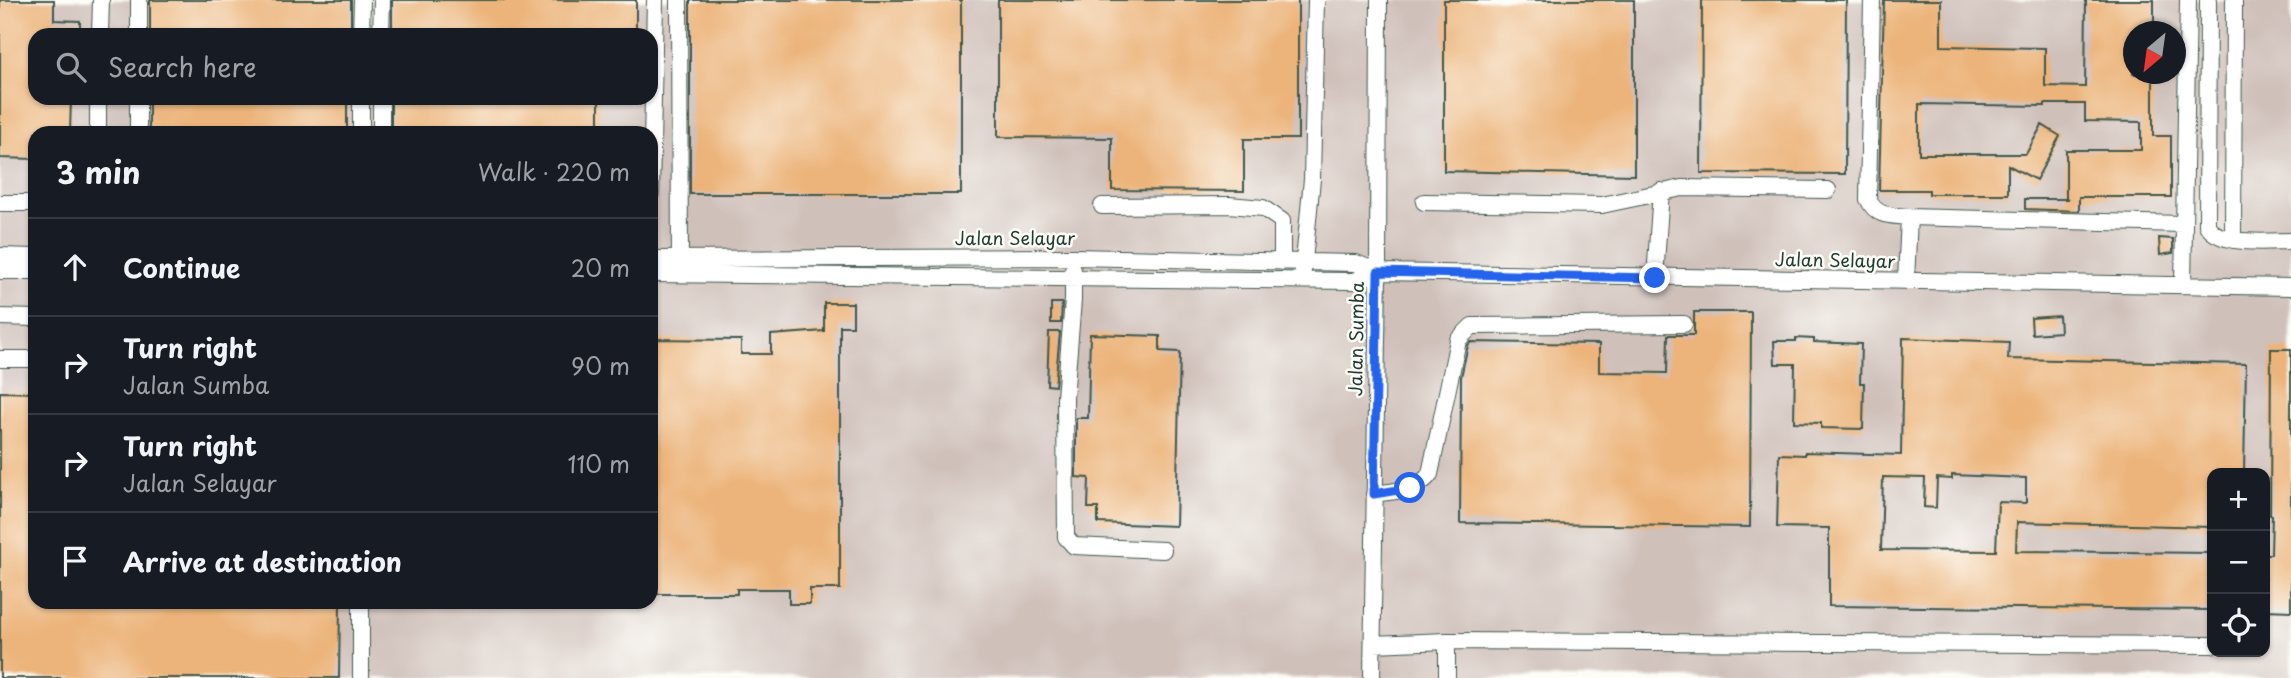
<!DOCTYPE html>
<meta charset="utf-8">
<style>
:root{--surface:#171b24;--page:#20242c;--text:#f1f3f6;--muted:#9ea1a6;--line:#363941}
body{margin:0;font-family:"Playpen Sans",sans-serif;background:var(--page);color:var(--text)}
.controls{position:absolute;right:21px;bottom:21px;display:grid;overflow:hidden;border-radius:14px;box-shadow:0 2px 5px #0004}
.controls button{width:63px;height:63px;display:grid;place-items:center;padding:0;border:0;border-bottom:2px solid var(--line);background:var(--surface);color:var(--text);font:35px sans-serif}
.compass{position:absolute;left:2123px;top:21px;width:63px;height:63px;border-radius:50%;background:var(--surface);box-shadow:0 2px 5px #0004;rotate:209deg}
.stop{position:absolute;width:21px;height:21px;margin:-16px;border:5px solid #2563eb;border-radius:50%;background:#fff}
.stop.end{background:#2563eb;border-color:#fff;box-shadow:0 2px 7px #0008}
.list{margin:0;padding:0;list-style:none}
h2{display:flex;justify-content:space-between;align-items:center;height:91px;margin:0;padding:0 28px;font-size:30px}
h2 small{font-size:23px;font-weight:400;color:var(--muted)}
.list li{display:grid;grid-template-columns:46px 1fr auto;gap:21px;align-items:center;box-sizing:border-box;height:98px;padding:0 28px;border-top:2px solid var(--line)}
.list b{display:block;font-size:26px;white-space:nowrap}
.list p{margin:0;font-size:23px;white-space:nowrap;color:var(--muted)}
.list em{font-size:23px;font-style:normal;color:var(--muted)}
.icon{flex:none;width:38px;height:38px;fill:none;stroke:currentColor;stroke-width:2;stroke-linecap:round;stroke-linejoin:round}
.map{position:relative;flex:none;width:2291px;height:678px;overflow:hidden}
.search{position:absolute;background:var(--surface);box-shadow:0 2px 5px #0004;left:28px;top:28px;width:630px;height:77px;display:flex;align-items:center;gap:18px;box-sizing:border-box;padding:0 24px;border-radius:21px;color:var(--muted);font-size:26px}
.panel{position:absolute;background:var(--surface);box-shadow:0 2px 5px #0004;left:28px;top:126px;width:630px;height:483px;border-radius:21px}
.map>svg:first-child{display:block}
</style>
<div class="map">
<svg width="2291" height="678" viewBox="0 0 2291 678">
<rect width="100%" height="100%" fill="#fdfcf7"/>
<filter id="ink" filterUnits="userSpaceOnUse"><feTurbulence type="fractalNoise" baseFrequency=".0143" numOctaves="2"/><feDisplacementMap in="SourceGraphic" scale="14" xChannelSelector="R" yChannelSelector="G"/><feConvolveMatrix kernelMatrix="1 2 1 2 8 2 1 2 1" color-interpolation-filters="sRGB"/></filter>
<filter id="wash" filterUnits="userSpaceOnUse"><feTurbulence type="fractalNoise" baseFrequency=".00686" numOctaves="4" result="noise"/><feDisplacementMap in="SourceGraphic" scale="28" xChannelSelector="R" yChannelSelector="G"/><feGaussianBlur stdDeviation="1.57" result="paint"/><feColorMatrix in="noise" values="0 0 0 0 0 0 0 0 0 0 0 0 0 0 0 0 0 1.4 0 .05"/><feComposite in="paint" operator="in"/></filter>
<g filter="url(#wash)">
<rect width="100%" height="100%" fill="#f4ead4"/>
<!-- industrial -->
<path fill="#cfc0ba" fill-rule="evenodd" d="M0,0h2291v678h-2291zM2134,32h42v42h-42zM35,35h616v63h-616zM35,133h616v469h-616zM2212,473h53v179h-53z"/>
<g id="blocks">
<!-- building -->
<path fill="#ecb47a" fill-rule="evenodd" d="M0,0h54v20l26,1v14h-45v63h36l-1,35h-35v26l-35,-1z
M150,0h201v35h-201z
M392,0h244v35h-244z
M690,0h271v194h-271z
M998,0h300v139h-54v52l-132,-1v-52l-114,-1z
M1444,0h190v175l-190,-4z
M1702,0h144l-1,174 -144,-1z
M1884,0h57v46l104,2v38l40,1 1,-87h68v32h-21v42h20v62h18v61h-92v14l-54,-2v-10h43l-2,-1v-48h75v-28l-56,-1v-17h-40v2l-126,-2v50h107l16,-29 18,11 -24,44 -28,-15v29h-79v-4h-50z
M149,98h198v35h-198z
M391,98h208v35h-208z
M2159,238l14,1v14l-13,2z
M824,303h29v23h-13v263h-30v15h-21v-15h-52v5h-86v-255l90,1v14h30v-19l53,-4z
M1051,303h11l-1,20h-10z
M1694,312h57l-1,215 -290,-4 1,-146 7,-32 3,-3 128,2v28l68,1 1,-38h26z
M2059,316l1,16 -28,2 -1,-16z
M1049,332h11l-5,54 -8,-1z
M1090,334l70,2v15l20,1 -4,174 -78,-3v-15h-10l1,-30 -13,-1v-59h12z
M1796,338l18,1v3l47,2 -1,39h4l-1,46 -42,-1v-5l-27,-1 1,-58h-20l-1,-23h22z
M1903,338l106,4 -1,17 238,5 -2,109h-32v54l-195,-5 -1,29 196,2v57l-383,-4v-78l-52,-1 2,-73 26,1v-3l96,3zM1952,475l74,3v25l-28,-1 -2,49 -115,-1 2,-73 42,1 -1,29 12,1 1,-30 15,1z
M2271,349h20v262l-26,-1v-56h6l1,-39h-2z
M0,392l35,1v209h305l-1,76h-339z"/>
</g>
</g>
<g filter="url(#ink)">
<use href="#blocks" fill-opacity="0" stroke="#3f574c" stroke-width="2"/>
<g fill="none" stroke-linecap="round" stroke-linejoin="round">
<!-- minor casing -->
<g stroke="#3f574c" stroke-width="18">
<path id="minor" d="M679,0l1,269
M1872,0l-4,199c9,19 23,16 41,18l274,7
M2208,0l-1,225c12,22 61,16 84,16
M100,35l1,-35
M139,35v-35
M361,35l1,-35
M381,35l1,-35
M98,133v-35
M138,133v-35
M361,133v-35
M381,133v-35
M651,193l4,-193
M1424,202l178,3 80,-17 146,2
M0,203h35
M1102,206l127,-1 34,3 19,13v41
M2233,240l1,-240
M0,256l35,1
M651,259l422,-2 283,6 22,9 -24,9 -703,-7
M1073,270v30l-8,98 1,139 8,9 89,4
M0,271h35
M1303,271l9,-92 4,-179
M1378,272l913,15
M1655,278l6,-87
M1906,281l3,-64
M2183,285l5,-285
M0,317l35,1
M0,359h35
M1374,494c19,-3 44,-3 56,-20l28,-134 14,-14 212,-2
M1373,644l74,-3 765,4
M361,678v-76
M1372,678l6,-406 1,-272
M1447,678v-37"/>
</g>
<!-- minor -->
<use href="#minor" stroke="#fff" stroke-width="16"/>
</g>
</g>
<g fill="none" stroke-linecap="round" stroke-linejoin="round" filter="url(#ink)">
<!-- route -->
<path stroke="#2563eb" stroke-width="9" d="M1410,488l-36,6 4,-222 277,6"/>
</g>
<g text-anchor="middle" stroke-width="5" stroke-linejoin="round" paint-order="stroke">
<!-- street labels -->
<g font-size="18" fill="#1f3d34" stroke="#fdfcf7">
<text x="1015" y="245">Jalan Selayar</text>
<text transform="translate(1835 261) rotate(1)" y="6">Jalan Selayar</text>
<text transform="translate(1357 339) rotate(-89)" y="6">Jalan Sumba</text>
</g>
</g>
</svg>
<div class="controls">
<button>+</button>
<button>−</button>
<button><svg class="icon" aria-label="locate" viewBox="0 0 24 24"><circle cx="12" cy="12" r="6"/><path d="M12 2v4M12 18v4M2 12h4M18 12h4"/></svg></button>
</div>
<svg class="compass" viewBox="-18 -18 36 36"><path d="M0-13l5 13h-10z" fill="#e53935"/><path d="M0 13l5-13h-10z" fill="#9ea1a6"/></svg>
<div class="stop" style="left:1410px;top:488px"></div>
<div class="stop end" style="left:1655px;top:278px"></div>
<div class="search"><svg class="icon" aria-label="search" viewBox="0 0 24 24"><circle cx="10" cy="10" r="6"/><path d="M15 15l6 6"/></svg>Search here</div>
<section class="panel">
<h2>3 min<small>Walk · 220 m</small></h2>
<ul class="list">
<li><svg class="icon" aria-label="ahead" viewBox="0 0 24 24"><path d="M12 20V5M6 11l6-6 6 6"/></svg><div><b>Continue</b></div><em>20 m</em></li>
<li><svg class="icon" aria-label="right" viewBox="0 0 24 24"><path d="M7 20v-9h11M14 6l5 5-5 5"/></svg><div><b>Turn right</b><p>Jalan Sumba</p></div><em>90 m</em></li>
<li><svg class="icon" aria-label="right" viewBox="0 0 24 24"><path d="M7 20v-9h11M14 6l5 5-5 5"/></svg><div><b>Turn right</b><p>Jalan Selayar</p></div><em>110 m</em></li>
<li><svg class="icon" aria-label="arrive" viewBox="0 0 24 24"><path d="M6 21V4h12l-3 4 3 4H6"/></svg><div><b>Arrive at destination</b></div></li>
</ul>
</section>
</div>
